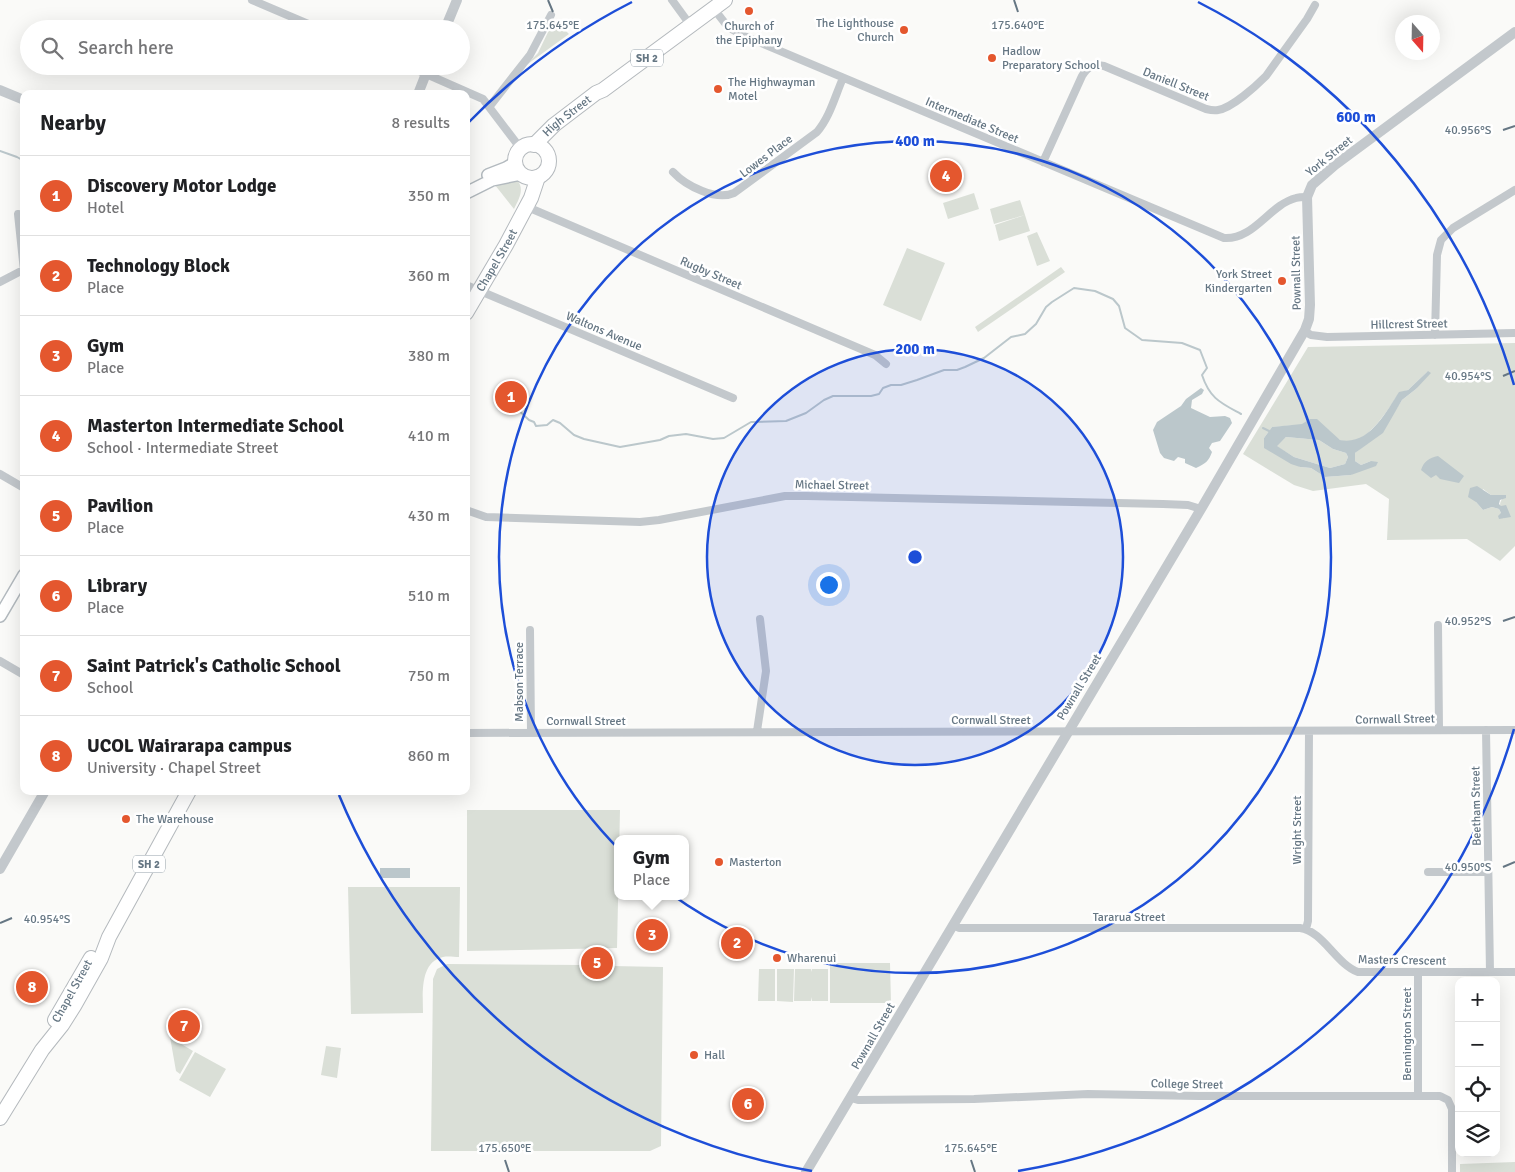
<!DOCTYPE html>
<meta charset="utf-8">
<style>
:root{--surface:#fff;--page:#f2f2f2;--text:#202124;--muted:#757577;--line:#e0e0e0;--accent:#e4572e}
body{margin:0;font-family:Signika,sans-serif;background:var(--page);color:var(--text)}
.controls{position:absolute;right:15px;bottom:15px;display:grid;overflow:hidden;border-radius:10px;box-shadow:0 5px 20px #0002}
.controls button{width:45px;height:45px;display:grid;place-items:center;padding:0;border:0;border-bottom:1px solid var(--line);background:var(--surface);color:var(--text);font:25px sans-serif}
.compass{position:absolute;left:1395px;top:15px;width:45px;height:45px;border-radius:50%;background:var(--surface);box-shadow:0 5px 20px #0002;rotate:160deg}
.you{position:absolute;left:828px;top:584px;width:18px;height:18px;margin:-12px;border:4px solid #fff;border-radius:50%;background:#1a73e8;box-shadow:0 0 0 8px #1a73e833}
.badge{display:grid;place-items:center;width:32px;height:32px;border-radius:50%;background:var(--accent);color:#fff;font-size:16px;font-weight:700}
.pin{position:absolute;translate:-50% -50%;border:2px solid #fff;box-shadow:0 1px 5px #0006}
.popup{position:absolute;left:614px;top:835px;width:75px;height:65px;box-sizing:border-box;display:grid;place-content:center;border-radius:10px;background:var(--surface);filter:drop-shadow(0 1px 4px #0005);font-size:16px;white-space:nowrap;color:var(--muted)}
.popup b{font-size:19px;color:var(--text)}
.popup::after{content:'';position:absolute;left:50%;top:100%;margin-left:-10px;border:10px solid transparent;border-top-color:var(--surface)}
.list{margin:0;padding:0;list-style:none}
h2{display:flex;justify-content:space-between;align-items:center;height:65px;margin:0;padding:0 20px;font-size:21px}
h2 small{font-size:16px;font-weight:400;color:var(--muted)}
.list li{display:grid;grid-template-columns:32px 1fr auto;gap:15px;align-items:center;box-sizing:border-box;height:80px;padding:0 20px;border-top:1px solid var(--line)}
.list b{display:block;font-size:19px;white-space:nowrap}
.list p{margin:0;font-size:16px;white-space:nowrap;color:var(--muted)}
.list em{font-size:16px;font-style:normal;color:var(--muted)}
.icon{flex:none;width:28px;height:28px;fill:none;stroke:currentColor;stroke-width:2;stroke-linecap:round;stroke-linejoin:round}
.map{position:relative;flex:none;width:1515px;height:1172px;overflow:hidden}
.search{position:absolute;background:var(--surface);box-shadow:0 5px 20px #0002;left:20px;top:20px;width:450px;height:55px;display:flex;align-items:center;gap:12px;box-sizing:border-box;padding:0 18px;border-radius:28px;color:var(--muted);font-size:19px}
.panel{position:absolute;background:var(--surface);box-shadow:0 5px 20px #0002;left:20px;top:90px;width:450px;height:705px;border-radius:10px}
.map>svg:first-child{display:block}
</style>
<div class="map">
<svg width="1515" height="1172" viewBox="0 0 1515 1172">
<rect width="100%" height="100%" fill="#fafaf8"/>
<!-- green -->
<path fill="#dadfd7" fill-rule="evenodd" d="M560,23v2l9,9 -44,32 13,-13 11,-23z
M517,180c8,9 2,19 -3,29l-19,-24z
M974,193l5,16 -31,10 -5,-16z
M1020,200l5,15 -31,9 -4,-15z
M1025,215l5,16 -31,10 -4,-16z
M1037,232l13,29 -13,5 -10,-30z
M907,248l38,15 -24,58 -38,-16z
M1061,267l4,5 -87,60 -3,-5z
M1515,343v203l-15,15 -33,-22 -80,1 2,-41 -23,-15 -53,7 -19,-6 -51,-31 65,-107zM1428,371l-12,18 -14,11 -10,16 -26,28 -11,9v8l6,4 10,-4 -20,14 -26,2 -14,-9 -11,-1 -36,-29 8,-11c20,-1 34,-4 54,2 5,1 8,9 14,11 24,11 49,-32 59,-47l9,-3zM1483,489l8,6h15c-10,9 -5,12 -2,24l-5,-10 -7,-2 -9,3 -7,-8z
M1286,437l33,3 14,9 13,4 2,4 -3,7 -15,4 -36,-11 -18,-11z
M467,810h153l-3,138 -150,3z
M348,887h112l-1,70c-5,0 -11,-1 -16,0 -24,5 -20,39 -20,56l-72,1z
M830,963h60l1,40h-61z
M447,964l134,1 1,10h29l1,-9 51,1 -2,179 -11,5h-219l2,-172 4,-10z
M759,969h16v32h-17z
M777,969h17l-1,33 -16,-1z
M795,969h16l1,3v-3h16v32h-16l-1,-4v4h-17z
M177,1035l1,7 15,9 -13,23 -4,-3 -6,-34z
M326,1046l15,2 -4,30 -16,-3z
M195,1052l31,17 -16,28 -31,-17z
M1515,1162v10h-55v-8z"/>
<!-- water -->
<path fill="#bbc7cb" fill-rule="evenodd" d="M1428,371l3,2 -15,16 -14,11 -19,33 -28,20v8l6,4 10,-4 7,1 -2,4 -25,9 -26,2 -14,-9 -11,-1 -9,-3 -27,-16v-10l8,-11 30,-3 8,-5h7l23,21c29,6 46,-28 59,-48l9,-2zM1286,437l33,3 14,9 13,4 2,4 -3,7 -15,4 -36,-11 -17,-11z
M1201,388l3,2 -2,4 -10,6 -1,8 19,9 15,-1 5,2 2,5 -12,18 -8,2 -3,5 3,4c-3,9 -7,12 -16,16l-11,-5v-4l-7,-2 -4,4 -10,-3 -4,-5 -7,-23 4,-8 24,-16 5,-7z
M1438,456l26,20 -5,7 -19,-4 -4,-4 -5,3 -10,-8c3,-9 8,-12 17,-14z
M1477,486l14,9h15v3l-6,2 -1,4 2,2 5,-1 5,12 -12,2 -1,-3 3,-3 -2,-4 -7,-2 -9,3 -7,-8 -8,-5 2,-9z
M380,868h30v10h-30z"/>
<g fill="none" stroke-linecap="round" stroke-linejoin="round">
<!-- stream -->
<path stroke="#bbc7cb" stroke-width="2" d="M0,151l17,6 7,4
M515,407l14,13 5,2 2,4 11,-1 6,-5 7,3 14,12 10,4 36,8 40,-7 9,-4 17,-2 27,5 11,-1 27,-16 35,-1 20,-8 18,-13 9,-4h38l8,-2 4,-6 8,-3h10l16,-5 27,-10h13l8,-3 19,-9 27,-21 14,-3 11,-10 10,-17 6,-5 22,-14 21,3 18,8 6,7 6,22 17,12 40,3 18,7 7,18 -5,7c8,24 19,28 39,39
M1263,428l6,3"/>
<!-- secondary casing -->
<g stroke="#b3babf" stroke-width="14">
<path id="secondary" d="M488,175l18,-7 10,-6
M466,193l26,-13 29,-6
M0,616l24,-41"/>
</g>
<!-- trunk casing -->
<g stroke="#b4b9bd" stroke-width="16">
<g id="trunk">
<circle cx="532" cy="161" r="17"/>
<path id="s1" d="M534,145l20,-20 42,-32 7,-3 122,-90"/>
<path id="s2" d="M466,313l40,-68 25,-47 7,-21"/>
<path d="M55,1020l36,-62"/>
<path d="M0,1118l42,-68 20,-25 12,-19 27,-48 8,-21 80,-146"/>
</g>
</g>
<!-- minor -->
<path stroke="#c3c8cc" stroke-width="8" d="M252,0l68,29
M672,0l19,26
M714,9l14,18 14,8 482,203c30,2 45,-33 72,-40 3,-1 8,-1 11,-1
M408,66l75,33 38,50
M490,106l40,-51 21,-40
M1043,162l39,-86c6,-10 12,-12 22,-10l102,43c4,1 8,2 12,1 14,-2 38,-24 48,-34l41,-57 8,-14
M673,172c13,14 43,29 61,21l83,-61c13,-15 18,-36 26,-54
M525,206l350,149 11,9
M24,215l-6,-1 6,57
M0,282l23,-12
M466,285l267,113
M1304,331l7,4 16,2 188,-4
M1435,335l2,-80 4,-15 12,-12 62,-38
M0,474l24,14
M466,510l20,7 154,5 19,-2 126,-24h21l357,8 25,1 13,4
M1438,625l1,104
M530,630l1,103
M0,661l24,14
M1486,730l4,242
M757,731l9,-60 -6,-52
M466,733l1049,-3
M1428,872h60
M953,925l6,3h341c23,3 36,36 58,44h157
M1306,929l2,-8 1,-190
M1418,972v123
M851,1098l7,2 116,-1 114,-5 111,2h241l8,4 4,9v63"/>
<!-- tertiary -->
<path stroke="#c3c8cc" stroke-width="10" d="M445,29l12,-29
M0,90l24,10
M418,94l11,-28
M0,869l45,-78
M806,1172l395,-663 104,-179 4,-11 1,-14 -3,-108 5,-12 23,-20 180,-133"/>
<!-- secondary -->
<use href="#secondary" stroke="#fff" stroke-width="11"/>
<!-- trunk -->
<use href="#trunk" stroke="#fff" stroke-width="14"/>
</g>
<!-- ticks -->
<path fill="none" stroke="#657683" stroke-width="2" d="M548,0l5,12M1014,0l4,12M1503,130l12,-4M1503,376l12,-5M1503,621l12,-4M1503,867l12,-5M0,923l12,-5M505,1160l4,12M971,1160l4,12"/>
<!-- distance rings -->
<circle cx="915" cy="557" r="208" fill="#1d4ed8" fill-opacity=".12"/>
<g fill="none" stroke="#1d4ed8" stroke-width="2.5">
<circle cx="915" cy="557" r="208"/>
<circle cx="915" cy="557" r="416"/>
<path d="M1514 729A623 623 0 0 1 1018 1171M812 1171A623 623 0 0 1 339 795M467 124A623 623 0 0 1 632 2M1198 2A623 623 0 0 1 1514 385"/>
</g>
<!-- markers -->
<g fill="#e4572e" stroke="#fff" stroke-width="2">
<circle cx="749" cy="11" r="5"/>
<circle cx="904" cy="30" r="5"/>
<circle cx="992" cy="58" r="5"/>
<circle cx="718" cy="89" r="5"/>
<circle cx="1282" cy="281" r="5"/>
<circle cx="126" cy="819" r="5"/>
<circle cx="719" cy="862" r="5"/>
<circle cx="777" cy="958" r="5"/>
<circle cx="694" cy="1055" r="5"/>
</g>
<g text-anchor="middle" stroke-width="5" stroke-linejoin="round" paint-order="stroke">
<!-- shield labels -->
<g fill="#fff" stroke="#939fa8" stroke-width="1">
<rect x="631" y="49.5" width="32" height="17" rx="4"/>
<rect x="133" y="855.5" width="32" height="17" rx="4"/>
</g>
<g font-size="11" font-weight="bold" fill="#657683">
<text x="647" y="62">SH 2</text>
<text x="149" y="868">SH 2</text>
</g>
<!-- poi labels -->
<g font-size="12" fill="#657683" stroke="#fff" text-anchor="start">
<text x="894" y="27" text-anchor="end">The Lighthouse<tspan x="894" dy="14">Church</tspan></text>
<text x="749" y="30" text-anchor="middle">Church of<tspan x="749" dy="14">the Epiphany</tspan></text>
<text x="1002" y="55">Hadlow<tspan x="1002" dy="14">Preparatory School</tspan></text>
<text x="728" y="86">The Highwayman<tspan x="728" dy="14">Motel</tspan></text>
<text x="1272" y="278" text-anchor="end">York Street<tspan x="1272" dy="14">Kindergarten</tspan></text>
<text x="136" y="823">The Warehouse</text>
<text x="729" y="866">Masterton</text>
<text x="787" y="962">Wharenui</text>
<text x="704" y="1059">Hall</text>
</g>
<!-- street labels -->
<g font-size="12" fill="#657683" stroke="#fff">
<text transform="translate(1176 84) rotate(22)" y="4">Daniell Street</text>
<text dy="4" stroke="none"><textPath href="#s1" startOffset="44">High Street</textPath></text>
<text transform="translate(972 120) rotate(23)" y="4">Intermediate Street</text>
<text transform="translate(766 156) rotate(-37)" y="4">Lowes Place</text>
<text transform="translate(1329 156) rotate(-39)" y="4">York Street</text>
<text dy="4" stroke="none"><textPath href="#s2" startOffset="61">Chapel Street</textPath></text>
<text transform="translate(711 273) rotate(23)" y="4">Rugby Street</text>
<text transform="translate(1296 273) rotate(-91)" y="4">Pownall Street</text>
<text transform="translate(1409 324) rotate(-1)" y="4">Hillcrest Street</text>
<text transform="translate(604 331) rotate(23)" y="4">Waltons Avenue</text>
<text transform="translate(832 485) rotate(1)" y="4">Michael Street</text>
<text transform="translate(519 682) rotate(-90)" y="4">Mabson Terrace</text>
<text transform="translate(1079 687) rotate(-59)" y="4">Pownall Street</text>
<text transform="translate(1395 719) rotate(-1)" y="4">Cornwall Street</text>
<text x="991" y="724">Cornwall Street</text>
<text x="586" y="725">Cornwall Street</text>
<text transform="translate(1476 806) rotate(-91)" y="4">Beetham Street</text>
<text transform="translate(1297 830) rotate(-90)" y="4">Wright Street</text>
<text x="1129" y="921">Tararua Street</text>
<text transform="translate(1402 960) rotate(1)" y="4">Masters Crescent</text>
<text transform="translate(72 991) rotate(-61)" y="4">Chapel Street</text>
<text transform="translate(1407 1034) rotate(-90)" y="4">Bennington Street</text>
<text transform="translate(873 1036) rotate(-60)" y="4">Pownall Street</text>
<text transform="translate(1187 1084) rotate(1)" y="4">College Street</text>
</g>
</g>
<g font-size="12" text-anchor="middle" fill="#657683" stroke="#fff" stroke-width="5" stroke-linejoin="round" paint-order="stroke">
<text x="1018" y="29">175.640°E</text>
<text x="553" y="29">175.645°E</text>
<text x="1468" y="134">40.956°S</text>
<text x="1468" y="380">40.954°S</text>
<text x="1468" y="625">40.952°S</text>
<text x="1468" y="871">40.950°S</text>
<text x="47" y="923">40.954°S</text>
<text x="505" y="1152">175.650°E</text>
<text x="971" y="1152">175.645°E</text>
</g>
<circle cx="915" cy="557" r="8" fill="#1d4ed8" stroke="#fff" stroke-width="2.5"/>
<g font-size="15" text-anchor="middle" font-weight="bold" fill="#1d4ed8" stroke="#fff" stroke-width="5" stroke-linejoin="round" paint-order="stroke">
<text x="1356" y="122">600 m</text>
<text x="915" y="146">400 m</text>
<text x="915" y="354">200 m</text>
</g>
</svg>
<div class="controls">
<button>+</button>
<button>−</button>
<button><svg class="icon" aria-label="locate" viewBox="0 0 24 24"><circle cx="12" cy="12" r="6"/><path d="M12 2v4M12 18v4M2 12h4M18 12h4"/></svg></button>
<button><svg class="icon" aria-label="layers" viewBox="0 0 24 24"><path d="M12 4l9 5-9 5-9-5zM3 14l9 5 9-5"/></svg></button>
</div>
<svg class="compass" viewBox="-18 -18 36 36"><path d="M0-13l5 13h-10z" fill="#e53935"/><path d="M0 13l5-13h-10z" fill="#757577"/></svg>
<div class="you"></div>
<div class="pin badge" style="left:511px;top:397px">1</div>
<div class="pin badge" style="left:737px;top:943px">2</div>
<div class="pin badge" style="left:652px;top:935px">3</div>
<div class="popup"><b>Gym</b>Place</div>
<div class="pin badge" style="left:946px;top:176px">4</div>
<div class="pin badge" style="left:597px;top:963px">5</div>
<div class="pin badge" style="left:748px;top:1104px">6</div>
<div class="pin badge" style="left:184px;top:1026px">7</div>
<div class="pin badge" style="left:32px;top:987px">8</div>
<div class="search"><svg class="icon" aria-label="search" viewBox="0 0 24 24"><circle cx="10" cy="10" r="6"/><path d="M15 15l6 6"/></svg>Search here</div>
<section class="panel">
<h2>Nearby<small>8 results</small></h2>
<ul class="list">
<li><span class="badge">1</span><div><b>Discovery Motor Lodge</b><p>Hotel</p></div><em>350 m</em></li>
<li><span class="badge">2</span><div><b>Technology Block</b><p>Place</p></div><em>360 m</em></li>
<li><span class="badge">3</span><div><b>Gym</b><p>Place</p></div><em>380 m</em></li>
<li><span class="badge">4</span><div><b>Masterton Intermediate School</b><p>School · Intermediate Street</p></div><em>410 m</em></li>
<li><span class="badge">5</span><div><b>Pavilion</b><p>Place</p></div><em>430 m</em></li>
<li><span class="badge">6</span><div><b>Library</b><p>Place</p></div><em>510 m</em></li>
<li><span class="badge">7</span><div><b>Saint Patrick's Catholic School</b><p>School</p></div><em>750 m</em></li>
<li><span class="badge">8</span><div><b>UCOL Wairarapa campus</b><p>University · Chapel Street</p></div><em>860 m</em></li>
</ul>
</section>
</div>
